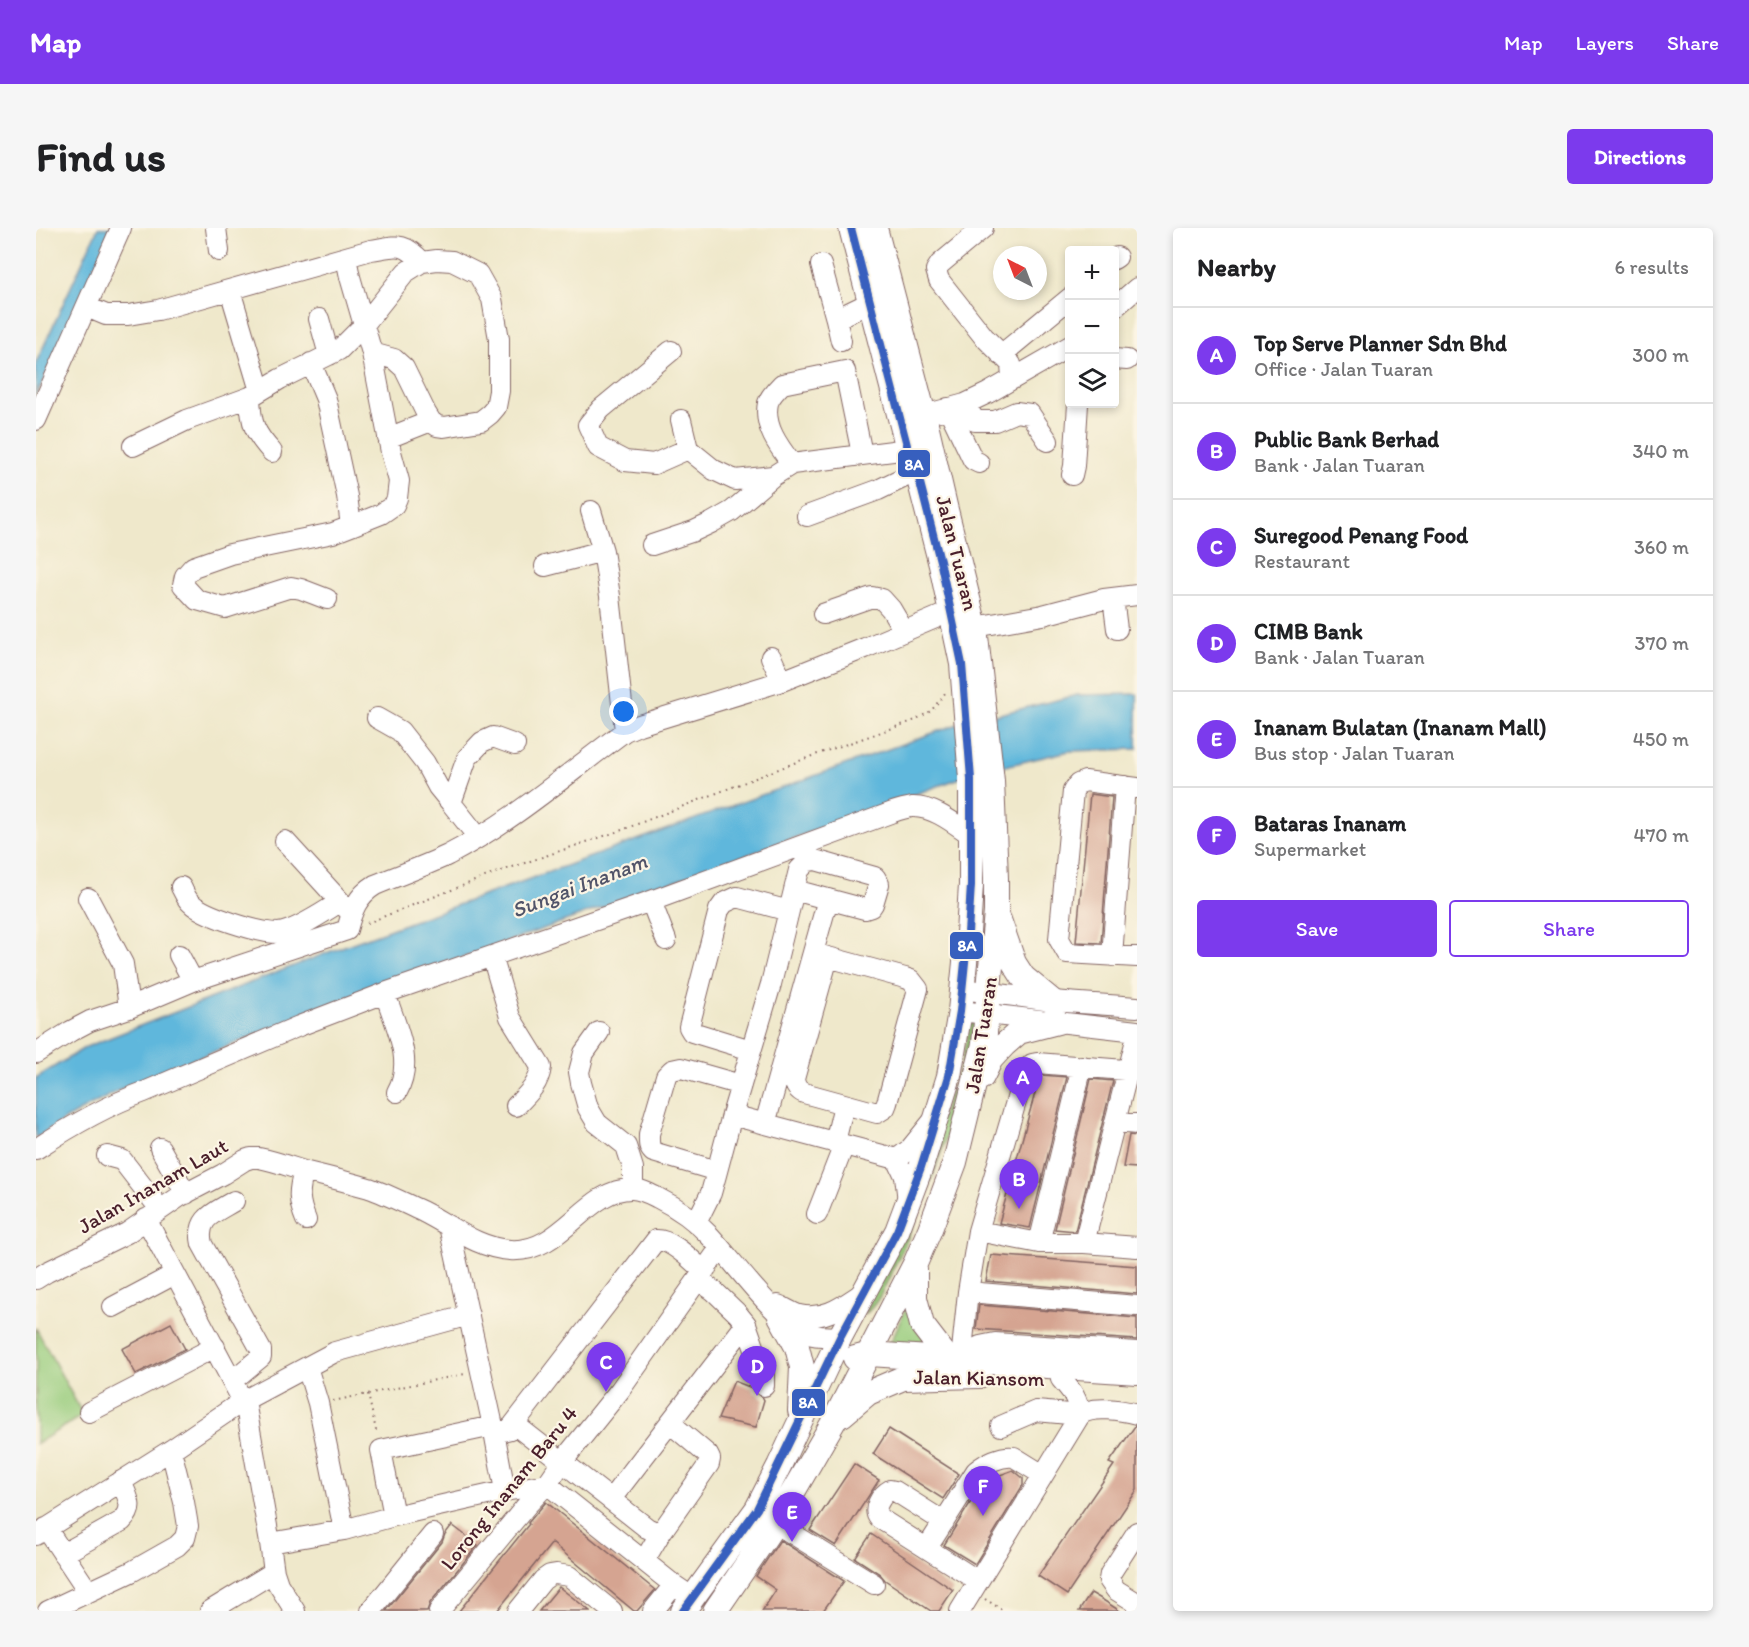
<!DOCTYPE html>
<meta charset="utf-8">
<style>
:root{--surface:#fff;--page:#f6f6f6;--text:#202124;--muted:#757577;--line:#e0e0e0;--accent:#7c3aed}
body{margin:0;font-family:Itim,sans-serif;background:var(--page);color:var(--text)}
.controls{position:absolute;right:18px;top:18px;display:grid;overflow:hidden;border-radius:6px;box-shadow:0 3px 9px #0003}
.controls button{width:54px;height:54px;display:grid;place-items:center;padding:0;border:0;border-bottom:2px solid var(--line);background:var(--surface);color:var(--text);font:30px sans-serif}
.compass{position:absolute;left:957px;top:18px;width:54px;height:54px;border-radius:50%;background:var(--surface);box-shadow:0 3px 9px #0003;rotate:318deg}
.you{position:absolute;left:588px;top:484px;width:21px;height:21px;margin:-15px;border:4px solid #fff;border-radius:50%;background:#1a73e8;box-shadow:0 0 0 9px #1a73e833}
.badge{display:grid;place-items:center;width:39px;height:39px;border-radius:50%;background:var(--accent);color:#fff;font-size:20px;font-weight:700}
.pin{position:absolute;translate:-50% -50px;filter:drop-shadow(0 2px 3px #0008)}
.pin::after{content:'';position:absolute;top:32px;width:21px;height:18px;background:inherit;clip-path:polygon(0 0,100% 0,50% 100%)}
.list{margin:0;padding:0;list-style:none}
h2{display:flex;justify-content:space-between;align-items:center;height:78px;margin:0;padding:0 24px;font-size:26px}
h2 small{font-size:20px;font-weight:400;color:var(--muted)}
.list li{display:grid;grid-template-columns:39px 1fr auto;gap:18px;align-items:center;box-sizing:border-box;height:96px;padding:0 24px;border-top:2px solid var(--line)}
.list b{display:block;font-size:22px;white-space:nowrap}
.list p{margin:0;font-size:20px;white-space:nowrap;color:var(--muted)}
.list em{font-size:20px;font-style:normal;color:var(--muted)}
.actions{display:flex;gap:12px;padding:18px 24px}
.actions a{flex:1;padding:14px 0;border:2px solid var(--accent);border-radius:6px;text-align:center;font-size:21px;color:var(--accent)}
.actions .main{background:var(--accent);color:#fff}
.icon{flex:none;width:33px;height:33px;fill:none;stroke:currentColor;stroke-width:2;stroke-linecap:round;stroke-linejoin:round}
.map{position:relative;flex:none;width:1101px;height:1383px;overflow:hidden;border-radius:6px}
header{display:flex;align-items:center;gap:36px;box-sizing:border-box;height:84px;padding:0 30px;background:var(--accent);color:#fff}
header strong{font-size:28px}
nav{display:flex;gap:33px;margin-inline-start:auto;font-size:21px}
.intro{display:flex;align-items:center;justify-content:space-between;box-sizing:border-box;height:144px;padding:0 36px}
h1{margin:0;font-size:42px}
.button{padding:15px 27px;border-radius:6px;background:var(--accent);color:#fff;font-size:21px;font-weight:700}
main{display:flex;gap:36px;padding:0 36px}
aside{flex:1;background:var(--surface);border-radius:6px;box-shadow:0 3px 9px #0003}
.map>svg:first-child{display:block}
</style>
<header>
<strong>Map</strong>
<nav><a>Map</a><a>Layers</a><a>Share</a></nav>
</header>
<div class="intro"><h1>Find us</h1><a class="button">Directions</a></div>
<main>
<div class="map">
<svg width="1101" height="1383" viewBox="0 0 1101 1383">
<rect width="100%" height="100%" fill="#fcf5e5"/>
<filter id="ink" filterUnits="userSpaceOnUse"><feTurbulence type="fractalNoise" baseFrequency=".0167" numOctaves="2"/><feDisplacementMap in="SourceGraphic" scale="12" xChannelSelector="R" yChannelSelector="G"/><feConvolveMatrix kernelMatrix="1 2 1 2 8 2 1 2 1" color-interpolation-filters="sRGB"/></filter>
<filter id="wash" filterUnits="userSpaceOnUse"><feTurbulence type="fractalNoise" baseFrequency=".008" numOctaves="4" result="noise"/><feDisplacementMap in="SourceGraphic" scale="24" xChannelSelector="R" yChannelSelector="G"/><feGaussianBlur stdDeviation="1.35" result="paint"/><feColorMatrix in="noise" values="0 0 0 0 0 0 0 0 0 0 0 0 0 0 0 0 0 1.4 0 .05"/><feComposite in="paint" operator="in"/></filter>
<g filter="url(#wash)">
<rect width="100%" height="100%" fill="#efe8cb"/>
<!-- green -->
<path fill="#98cc7d" stroke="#717654" stroke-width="1.5" d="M934,795h4c-15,85 -42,167 -80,244 -8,16 -14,35 -29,47l96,-249z
M872,1075l26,48 -44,-7z
M0,1100l47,87 -47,29z"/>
<!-- water -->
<path fill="#5fb7dc" stroke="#546b84" stroke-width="1.5" d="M62,0h17l-79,168v-33z
M1101,466v55l-68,2 -98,23 -428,155 -179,64 -231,90 -60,32 -37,23v-60l50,-31 261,-102 608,-220 122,-30z"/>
<g id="blocks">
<!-- building -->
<path fill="#d5a491" d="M1054,566l22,3 -11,146 -25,-1z
M1004,847l27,2 -37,151 -31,-5z
M1055,851l22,2 -38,150 -20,-2z
M1093,907l8,1v32l-14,-1z
M955,1027l146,11v28l-151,-13z
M943,1077l158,13v22l-161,-11z
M135,1095l14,26 -49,25 -14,-25z
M698,1153l18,7 2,4 9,6 1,2 -8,27 -38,-8z
M1099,1198h2v64l-70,105 -29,-19 76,-111 -5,-2z
M853,1201l70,45 -16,25 -70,-45z
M818,1236l25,16 -43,66 -26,-16z
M977,1242l10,8v7l-48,79 -31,-19 40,-64z
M510,1274l109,88 -18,21h-3l-82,-68 -55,68h-38l70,-87 -1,-1z
M416,1297l26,20 -48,58 -3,8h-41l56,-69 3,-8z
M835,1306l82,56 -14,21h-8l-46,-31 -5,-6 -25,-16z
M744,1312l64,41 -21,30h-61l14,-21 -20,-14z
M523,1359l31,24h-51z
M1055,1365l12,7 17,11h-41z"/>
</g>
</g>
<g filter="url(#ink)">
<use href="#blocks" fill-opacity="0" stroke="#846563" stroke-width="1.5"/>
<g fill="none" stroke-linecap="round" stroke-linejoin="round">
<!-- minor casing -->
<g stroke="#846563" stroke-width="22">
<path id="minor" d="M180,0l3,23
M947,0l-43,36 -4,6 3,10 45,57 27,27 1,15
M310,30l4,19 22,76 19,99 8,29 -2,17 -3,7 -13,9 -30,12
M1078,31l3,-2
M785,37l15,54 35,-17
M194,62l30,101
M51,79l19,8h22l30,-5 213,-60c26,-4 32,-9 51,12
M1078,80l23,-20
M283,91l10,36
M800,91l5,22
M635,123l-70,58 -13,16 10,22 27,14 29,3 34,-15 26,21 21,10 38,-4
M965,127l69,-57
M1078,131l13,1
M275,135l15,36 21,97 4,30 -18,7 -103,21 -37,13 -8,9 -2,9 14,15 28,8 66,-21 10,2 26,10
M214,169c1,27 4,35 22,55
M929,176l10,17h20l21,-9 14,2 18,27
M912,180l25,52 6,3
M888,187l41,-11 23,-11 82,-47
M0,192l85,-192
M645,192l7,29
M352,210l43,-17
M97,218l54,-26 63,-23 30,-18 59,-29 24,-24 43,-54 16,-10 15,-2 15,1 26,13 14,25 7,40v52l-3,16 -6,7 -9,7 -37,6 -7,-1 -6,-5 -5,-8 -22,-45 -10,-9 -22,-6
M756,236c-13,-17 -29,-38 -24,-61 2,-7 9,-14 14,-19l63,-13 17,83
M1036,247l2,-9 4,-62
M555,283l12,40 7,45 15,135
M771,288l71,-26 39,-19
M616,317l42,-14 17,-8 21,-12 41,-35 19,-12 116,-15
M509,338l58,-15
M1077,370l4,31
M787,386l49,-17 10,2 9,10 13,22
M939,399l68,-12 61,-16 33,-4
M735,429l11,24
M341,490l23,13 25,32 13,24 13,16
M1101,560l-52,-7 -7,3 -5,7 -14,148 8,14 70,4
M442,609l-27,-34 16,-45 15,-16 11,-5 22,8
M249,613l63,69
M145,659c3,5 5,12 10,16 13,13 68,30 87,30 17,-1 47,-22 62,-31
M52,670l35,66 6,44
M615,673l15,39
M777,725l92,25 6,2 7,9 -31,114 -2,5 -8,5 -73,-20c-7,-3 -9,-7 -10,-14l34,-122
M143,727l14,26
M456,728l18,61 31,50c-2,17 -13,27 -25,39
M1076,728l13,-170
M926,761l90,12 85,6
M349,765c10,32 30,68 12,99
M924,783l177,20
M563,804l-15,21 -5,19 2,11 7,25 9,15 29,23 7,22v21
M715,822l-59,-18 -3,-5 30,-117 5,-7 13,-6 52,14
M0,825l35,-22 19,-10 39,-13 64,-27 154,-51c5,-19 10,-34 28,-45 24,-10 50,-19 73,-30 64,-33 120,-82 177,-124l14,-6 143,-44 83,-33 87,-37
M696,887l165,44 8,17 3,25
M1079,894l22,2
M729,896l63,-225
M799,914l9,-37
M124,920l26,46
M0,921c35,-23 69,-43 108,-57l155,-66 86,-33 266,-92 242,-89c6,-2 13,-4 19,-5 21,-1 43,17 59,28
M71,928l15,4 38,49
M861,931l13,-10 22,-27
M268,943c-6,20 -6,30 2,49
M681,943l-64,-19c-5,-5 -4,-11 -4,-18l17,-58 6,-6 9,-2 60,17
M781,986l27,-69
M110,991l100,188 24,136 4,29 4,12 17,27
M660,995l15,-30 5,-18 16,-60 39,-131 28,-114 9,-9 7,-1 60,17 4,7 -6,20 -2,3 -6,2 -71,-19
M413,998l44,200 12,65
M942,1003l61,12h45l53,4
M1003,1015l43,-177
M1048,1015l53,-207
M0,1051l11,-7 80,-39 52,-36 44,-23 22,-14 6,-2h8c16,3 32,9 48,14 21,5 41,10 62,16 15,5 31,13 46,20 31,13 59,40 95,42 52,4 76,-62 122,-61 9,0 18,5 26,9 18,9 37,22 51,37 22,23 72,93 99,99 10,3 22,2 32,3
M662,1052l16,11 23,22 9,11 18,51v11
M932,1064l169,14
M742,1077c7,3 14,8 21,10 26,6 45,-10 65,-23
M77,1079l62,-33
M925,1132l7,-68 10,-61 47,-160 7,-7 5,-1 100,8
M925,1132l19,-14 15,-3 142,9
M271,1139l11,36 26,127
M1025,1151c11,12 17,20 19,36
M196,1153l29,-24v-7l-59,-106c-6,-26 12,-31 32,-43
M53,1184l126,-65
M478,1196l133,104 13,6
M965,1198l35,-15 44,4
M459,1205l15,-4 4,-5 142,-184c16,-1 36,21 48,31
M575,1271l135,-175
M358,1288l-13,-66 112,-24
M908,1294l-49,-31 -5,-1c-9,5 -18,19 -11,28l99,63
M739,1295l99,61
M10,1300l42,63
M1101,1304l-27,42 -1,6 7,10 21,13
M0,1307l135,-85 72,-49 92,-49 134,-37
M234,1315l74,-13 50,-14 111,-25 42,-7 127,101 19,13
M891,1320l49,-77c10,-8 25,-16 38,-14l29,18
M27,1326l59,-33c14,-14 5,-24 -1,-40
M608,1333l16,-27 49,-70 1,-5 -2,-4 -38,-32
M12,1383l83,-39 46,-26 8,-8 3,-12 -4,-24 -13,-52
M174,1383l64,-39
M335,1383l62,-77
M403,1383l88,-106 20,-21 15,-22 58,-72 100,-142
M482,1383l25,-31 7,-5 6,-1 13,2 43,35
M617,1383l21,-26
M924,1383l120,-196c12,-10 42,-5 57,-1"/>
</g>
<!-- major casing -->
<g stroke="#846563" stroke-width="26">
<path id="major" d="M963,692l15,43 9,14 29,24
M946,849l9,-18 13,-14 15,-13 39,-10
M879,1042v28l7,27 26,34
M744,1088l17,31 5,20 -2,44
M819,1130l15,-4 267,18
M806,1187l26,-22 35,-15 76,-2
M647,1383l74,-102 22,-43 61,-129 57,-106 24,-64 28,-91 11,-65 8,-78 3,-48v-106l-9,-115 -21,-99 -24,-94 -9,-22 -57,-221
M679,1383l60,-88 59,-102 81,-157 15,-35 25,-67 29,-118 12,-132v-34l-4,-97 -17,-154 -30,-121 -21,-91 -49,-187"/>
</g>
<!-- path -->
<path stroke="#846563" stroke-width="2" stroke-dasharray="1.5 4.5" stroke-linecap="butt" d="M331,695l128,-50 127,-43 190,-74 101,-35 18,-10 15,-19
M332,1166l9,41
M297,1173l132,-27
M949,1371l19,12"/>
<!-- minor -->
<use href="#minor" stroke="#fff" stroke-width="20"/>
<!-- major -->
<use href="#major" stroke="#fff" stroke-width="24"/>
<!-- bus-1 casing -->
<g stroke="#fcf5e5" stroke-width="12">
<path id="bus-1" d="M647,1383l74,-102 83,-172 57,-106 24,-64 28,-91 11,-65 8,-78 3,-48v-106l-9,-115 -21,-99 -24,-94 -9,-22 -57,-221"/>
</g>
<!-- bus-1 -->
<use href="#bus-1" stroke="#375fbe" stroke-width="8"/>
</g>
</g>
<g text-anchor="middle" stroke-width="4.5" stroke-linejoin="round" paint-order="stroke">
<!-- street labels -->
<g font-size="21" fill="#4a1f2b" stroke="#fcf5e5">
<text transform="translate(921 325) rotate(76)" y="7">Jalan Tuaran</text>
<text transform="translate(945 807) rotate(-81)" y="7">Jalan Tuaran</text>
<text transform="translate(117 958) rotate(-30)" y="7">Jalan Inanam Laut</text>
<text transform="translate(943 1150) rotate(1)" y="7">Jalan Kiansom</text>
<text transform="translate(473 1260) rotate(-51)" y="7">Lorong Inanam Baru 4</text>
</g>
<!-- water labels -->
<g font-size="22" font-style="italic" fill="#515469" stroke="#fcf5e5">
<text transform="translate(543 657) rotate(-21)" y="8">Sungai Inanam</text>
</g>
</g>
<g stroke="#fcf5e5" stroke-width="2">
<rect x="861" y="221" width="34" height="29" rx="6" fill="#375fbe"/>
<rect x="913" y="703" width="35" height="29" rx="6" fill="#375fbe"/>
<rect x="755" y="1160" width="35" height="29" rx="6" fill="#375fbe"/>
</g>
<g font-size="16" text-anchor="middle" font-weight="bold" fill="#fff">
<text x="878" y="242">8A</text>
<text x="931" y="723">8A</text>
<text x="772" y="1180">8A</text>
</g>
</svg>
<div class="controls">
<button>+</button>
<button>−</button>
<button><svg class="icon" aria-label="layers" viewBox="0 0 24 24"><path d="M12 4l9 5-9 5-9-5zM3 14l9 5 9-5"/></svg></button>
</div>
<svg class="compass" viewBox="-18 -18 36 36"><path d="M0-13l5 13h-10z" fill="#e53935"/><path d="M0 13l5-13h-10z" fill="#757577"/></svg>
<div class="you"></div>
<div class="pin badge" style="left:987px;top:879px">A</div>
<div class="pin badge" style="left:983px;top:981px">B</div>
<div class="pin badge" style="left:570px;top:1164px">C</div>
<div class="pin badge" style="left:721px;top:1168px">D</div>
<div class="pin badge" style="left:756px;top:1314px">E</div>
<div class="pin badge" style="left:947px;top:1288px">F</div>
</div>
<aside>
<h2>Nearby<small>6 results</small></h2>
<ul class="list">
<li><span class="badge">A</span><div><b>Top Serve Planner Sdn Bhd</b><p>Office · Jalan Tuaran</p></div><em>300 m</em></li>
<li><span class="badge">B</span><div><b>Public Bank Berhad</b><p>Bank · Jalan Tuaran</p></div><em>340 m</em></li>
<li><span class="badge">C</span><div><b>Suregood Penang Food</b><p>Restaurant</p></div><em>360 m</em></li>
<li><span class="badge">D</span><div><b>CIMB Bank</b><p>Bank · Jalan Tuaran</p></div><em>370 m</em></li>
<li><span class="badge">E</span><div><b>Inanam Bulatan (Inanam Mall)</b><p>Bus stop · Jalan Tuaran</p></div><em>450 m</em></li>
<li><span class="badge">F</span><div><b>Bataras Inanam</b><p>Supermarket</p></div><em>470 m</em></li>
</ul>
<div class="actions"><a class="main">Save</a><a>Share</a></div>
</aside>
</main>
